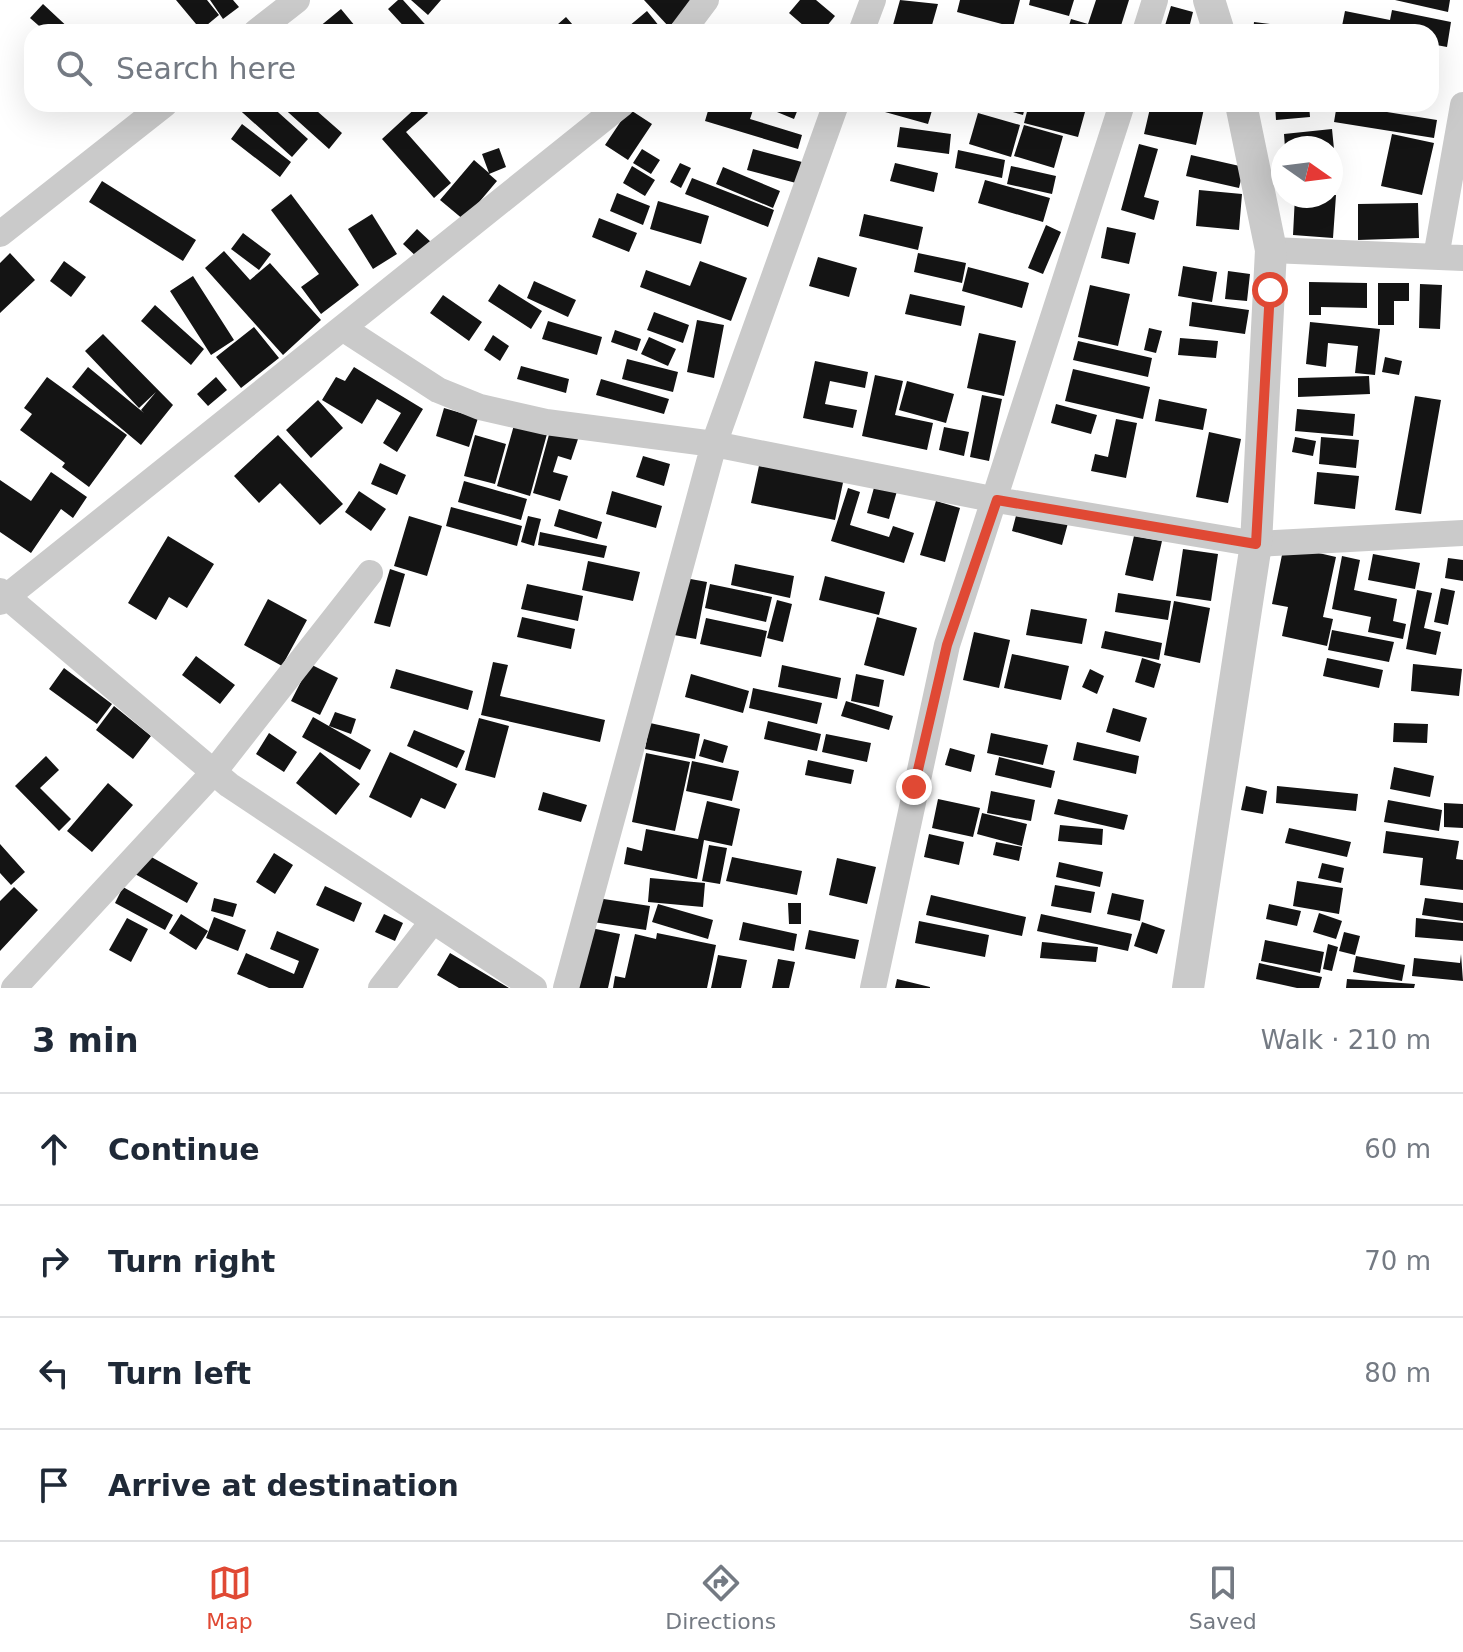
<!DOCTYPE html>
<meta charset="utf-8">
<style>
:root{--surface:#fff;--page:#f2f2f3;--text:#1f2937;--muted:#747a83;--line:#e0e1e3;--accent:#e04934}
body{margin:0;font-family:"DejaVu Sans",sans-serif;background:var(--page);color:var(--text)}
.compass{position:absolute;left:1271px;top:136px;width:72px;height:72px;border-radius:50%;background:var(--surface);box-shadow:0 8px 32px #0002;rotate:104deg}
.stop{position:absolute;width:24px;height:24px;margin:-18px;border:6px solid #e04934;border-radius:50%;background:#fff}
.stop.end{background:#e04934;border-color:#fff;box-shadow:0 2px 8px #0008}
.list{margin:0;padding:0;list-style:none}
h2{display:flex;justify-content:space-between;align-items:center;height:104px;margin:0;padding:0 32px;font-size:34px}
h2 small{font-size:26px;font-weight:400;color:var(--muted)}
.list li{display:grid;grid-template-columns:52px 1fr auto;gap:24px;align-items:center;box-sizing:border-box;height:112px;padding:0 32px;border-top:2px solid var(--line)}
.list b{display:block;font-size:30px;white-space:nowrap}
.list em{font-size:26px;font-style:normal;color:var(--muted)}
.icon{flex:none;width:44px;height:44px;fill:none;stroke:currentColor;stroke-width:2;stroke-linecap:round;stroke-linejoin:round}
.map{position:relative;flex:none;width:1463px;height:988px;overflow:hidden}
.search{position:absolute;background:var(--surface);box-shadow:0 8px 32px #0002;left:24px;right:24px;top:24px;height:88px;display:flex;align-items:center;gap:20px;box-sizing:border-box;padding:0 28px;border-radius:24px;color:var(--muted);font-size:30px}
.sheet{height:552px;background:var(--surface)}
nav{display:flex;justify-content:space-around;align-items:center;box-sizing:border-box;height:112px;border-top:2px solid var(--line);background:var(--surface);font-size:22px;color:var(--muted)}
nav a{display:grid;justify-items:center;gap:4px}
nav .on{color:var(--accent)}
.map>svg:first-child{display:block}
</style>
<div class="map">
<svg width="1463" height="988" viewBox="0 0 1463 988">
<rect width="100%" height="100%" fill="#fff"/>
<!-- building -->
<path fill="#141414" d="M176,0h31l12,15 -18,15z
M210,0h23l6,7 -16,12z
M398,0h5l29,32h-23l-21,-23z
M411,0h30l-13,15z
M644,0h53l-28,27z
M800,0h16l19,16 -13,16h-11l-22,-19z
M900,0l38,4 -8,28h-39z
M960,0h60l-7,27 -56,-15z
M1030,0h44l-5,16 -40,-11z
M1096,0h33l-10,32h-52l4,-13 17,5z
M1395,0h55l-2,12z
M43,4l30,28h-27l-16,-14z
M1171,6l22,6 -5,20h-25z
M341,9l19,23h-47z
M1392,10l59,12 -4,25 -16,-3v-12h-60l-29,-6 3,-15 45,9z
M647,11l17,21h-42z
M566,17l13,15h-30z
M1254,22l23,3 -1,7h-23z
M233,104h36l39,35 -16,18z
M279,104h30l33,29 -13,16z
M420,104l8,9 -22,19 45,51 -17,15 -52,-59z
M710,104h45l-5,15 52,16 -4,14 -93,-28z
M780,104h20l-6,15 -17,-7z
M868,104h55l10,3 -5,17 -61,-17z
M985,104h41l-3,11z
M1029,104h26l30,8 -7,25 -54,-14z
M1151,104h54l-9,41 -52,-11z
M1275,104h34l1,13 -34,3z
M1337,104l100,16 -3,18 -100,-16z
M629,109l23,15 -24,36 -23,-15z
M978,113l42,12 -9,32 -42,-13z
M242,124l49,38 -11,15 -49,-38z
M1024,125l39,11 -9,32 -40,-12z
M900,127l51,7 -2,20 -52,-7z
M1332,129l5,50h-6v-31h-46l-1,-14z
M1392,134l42,9 -12,52 -41,-9z
M1139,144l19,5 -14,48 15,4 -5,19 -33,-10z
M499,148l7,19 -17,7 8,7 -33,39 -24,-20 34,-40 15,13 -7,-19z
M642,149l18,11 -9,14 -18,-11z
M753,149l49,13 -6,21 -49,-13z
M958,150l47,10 -3,18 -47,-10z
M1191,155l53,12 -5,21 -53,-12z
M680,163l11,5 -10,20 -11,-6z
M895,163l43,10 -4,19 -44,-11z
M632,166l23,14 -10,16 -22,-13z
M1011,166l45,10 -4,18 -45,-10z
M723,167l57,24 -7,17 -57,-24z
M692,178l82,32 -6,17 -83,-33z
M985,180l65,18 -7,24 -65,-19z
M102,181l94,59 -13,21 -94,-59z
M1199,190l43,4 -3,36 -43,-4z
M617,193l33,13 -7,19 -33,-14z
M291,194l68,91 -38,29 -20,-27 18,-13 -48,-64z
M1336,195l-3,43 -40,-3 2,-39z
M658,201l51,15 -8,28 -51,-15z
M1418,203l1,35 -61,2v-36z
M372,214l25,40 -24,15 -25,-40z
M864,214l59,13 -5,23 -59,-14z
M599,218l38,15 -8,19 -37,-15z
M1046,225l15,7 -18,42 -15,-6z
M1107,227l29,6 -7,31 -28,-6z
M417,229l16,15 -14,15 -16,-15z
M243,233l28,21 -12,16 -28,-21z
M224,251l26,29 20,-17 51,57 -38,35 -78,-87z
M10,253l25,27 -35,33v-50z
M918,253l48,10 -4,20 -48,-11z
M818,257l39,11 -8,29 -40,-11z
M64,261l22,16 -15,20 -21,-16z
M700,261l47,17 -16,43 -91,-34 6,-17 44,16z
M1183,266l34,6 -5,30 -34,-6z
M968,267l61,16 -7,25 -60,-17z
M1228,271l22,3 -3,27 -22,-2z
M193,276l41,64 -23,15 -41,-64z
M534,281l42,19 -8,17 -41,-19z
M1309,282l58,1v25l-46,-1v8h-12z
M1378,283h31v18h-15v24h-16z
M499,284l43,27 -11,18 -43,-28z
M1420,284l22,1 -2,44 -21,-1z
M1090,285l40,9 -12,52 -40,-9z
M910,294l55,12 -4,20 -56,-12z
M443,295l39,27 -13,19 -39,-28z
M1192,302l57,8 -4,24 -56,-8z
M155,305l49,44 -13,16 -50,-44z
M654,312l35,13 -6,18 -36,-13z
M697,320l27,5 -10,53 -27,-6z
M548,321l54,16 -5,18 -55,-16z
M1310,322l70,7 -5,46 -20,-2 3,-27 -30,-3 -2,24 -20,-3z
M254,327l25,31 -38,30 -25,-31z
M1149,328l13,3 -6,22 -12,-3z
M615,330l26,9 -4,12 -26,-9z
M979,333l37,8 -12,55 -37,-8z
M103,334l70,71 -32,40 -69,-58 16,-20 56,46 -3,-3 15,-18 -17,16 -54,-57z
M493,335l16,11 -9,15 -16,-11z
M649,337l27,12 -8,17 -27,-12z
M1180,338l38,3 -2,17 -38,-3z
M1078,341l74,17 -4,19 -75,-17z
M1385,357l17,4 -3,14 -17,-3z
M627,359l51,13 -5,20 -51,-13z
M815,361l53,11 -3,16 -35,-7 -5,23 32,6 -4,18 -50,-10z
M521,366l48,13 -3,14 -49,-14z
M354,367l69,42 -26,43 -14,-9 18,-30 -24,-14 -15,25 -40,-24 14,-23 9,4z
M1073,369l77,18 -7,32 -78,-18z
M875,375l28,6 -8,34 38,8 -6,27 -65,-14z
M1369,376l1,18 -72,3v-19z
M47,377l80,58 -38,52 -27,-20 3,-4 -45,-33 12,-16 -8,-6z
M216,377l11,13 -19,16 -11,-12z
M601,379l68,20 -5,15 -68,-19z
M907,381l47,13 -8,29 -47,-13z
M982,395l20,4 -13,62 -19,-4z
M1415,396l26,4 -20,114 -26,-4z
M1159,399l48,10 -4,21 -48,-9z
M318,400l25,28 -32,30 -25,-28z
M1056,404l41,11 -6,19 -40,-11z
M444,408l34,10 -9,29 -33,-11z
M1297,409l58,5 -2,22 -58,-5z
M1116,419l21,4 -11,55 -35,-7 4,-17 13,3z
M514,425l33,9 -17,62 -33,-10z
M944,427l25,5 -5,24 -25,-6z
M550,431l28,8 -7,21 -13,-4 -5,16 15,4 -8,25 -27,-8z
M1209,432l32,7 -13,64 -32,-6z
M278,435l65,69 -23,21 -40,-42 -21,20 -25,-27z
M475,435l31,9 -11,40 -31,-8z
M1295,437l21,4 -3,15 -21,-4z
M1321,437l38,3 -3,28 -37,-4z
M643,456l27,8 -6,22 -28,-9z
M760,461l84,17 -9,42 -84,-17z
M380,463l26,12 -9,20 -26,-11z
M51,472l36,25 -14,21 -12,-9 -30,44 -31,-21v-52l31,21z
M1317,472l42,4 -4,33 -41,-5z
M464,481l63,18 -6,21 -63,-18z
M875,484l22,7 -8,28 -22,-6z
M848,488l12,4 -10,33 39,12 4,-11 21,7 -10,30 -73,-22z
M359,491l27,18 -15,22 -26,-19z
M612,491l50,15 -6,22 -50,-14z
M936,501l24,7 -15,54 -25,-7z
M451,507l71,19 -5,20 -71,-20z
M1018,508l50,15 -6,22 -50,-14z
M559,509l43,13 -5,17 -43,-13z
M409,516l33,10 -15,50 -33,-10z
M528,516l13,3 -7,27 -13,-4z
M540,532l67,14 -3,12 -66,-13z
M168,536l46,28 -27,44 -18,-11 -13,23 -28,-17z
M1134,536l28,5 -9,40 -28,-6z
M1284,545l52,12 -13,60 10,2 -6,27 -45,-10 6,-29 -16,-3z
M1183,549l35,5 -7,47 -35,-5z
M1373,554l47,9 -5,26 -47,-9z
M1342,556l18,4 -6,30 43,9 -4,22 13,3 -3,15 -35,-7 3,-15 -39,-8z
M1448,558l15,2v21l-18,-3z
M588,561l52,11 -7,29 -51,-11z
M735,564l59,12 -4,22 -59,-13z
M390,569l15,5 -15,53 -16,-4z
M825,576l60,16 -6,23 -60,-15z
M685,578l22,4 -11,57 -22,-4z
M527,584l56,12 -5,25 -57,-12z
M710,584l62,13 -6,25 -61,-14z
M1441,588l14,3 -7,34 -14,-3z
M1417,590l15,3 -8,35 17,4 -5,23 -30,-6z
M1118,593l53,8 -3,19 -53,-8z
M268,599l39,21 -25,46 -38,-21z
M777,600l15,4 -9,38 -16,-4z
M1174,601l36,7 -10,55 -36,-8z
M1031,609l56,10 -5,25 -56,-9z
M522,617l53,12 -4,20 -54,-12z
M877,617l40,11 -13,48 -40,-11z
M706,618l61,13 -6,26 -61,-13z
M1332,630l62,12 -5,20 -61,-12z
M1105,631l57,12 -3,17 -58,-12z
M974,632l36,8 -11,48 -36,-8z
M1012,654l57,12 -8,34 -57,-12z
M196,656l39,29 -15,19 -38,-29z
M1142,658l19,6 -7,24 -19,-6z
M1327,658l56,12 -4,18 -56,-12z
M493,662l15,3 -8,31 105,24 -5,22 -119,-27z
M310,664l28,14 -18,37 -29,-14z
M1413,664l49,5 -3,27 -48,-5z
M782,665l59,13 -4,21 -59,-12z
M64,668l48,36 -15,20 -48,-35z
M396,669l77,22 -5,19 -78,-22z
M1090,669l14,7 -7,18 -15,-7z
M691,674l58,17 -6,22 -58,-16z
M856,674l28,6 -5,27 -28,-6z
M753,688l69,15 -5,21 -68,-16z
M846,701l47,15 -4,14 -48,-14z
M114,706l37,30 -18,23 -37,-29z
M1113,708l34,10 -7,24 -34,-10z
M335,712l21,7 -5,15 -22,-8z
M313,717l58,33 -11,20 -58,-33z
M479,718l30,8 -14,52 -30,-8z
M768,721l53,13 -4,17 -53,-12z
M650,723l50,11 -5,25 -50,-10z
M1394,723l34,1 -1,19 -34,-1z
M414,730l51,21 -8,17 -50,-22z
M269,733l28,19 -13,20 -28,-18z
M991,733l57,12 -5,20 -56,-12z
M826,734l45,9 -4,19 -45,-10z
M704,739l24,7 -5,17 -24,-7z
M1077,742l62,14 -3,18 -63,-14z
M950,748l25,7 -4,17 -26,-7z
M320,752l40,32 -24,31 -40,-32z
M390,752l67,32 -12,25 -24,-11 -10,20 -42,-21z
M646,753l44,9 -15,69 -43,-9z
M46,756l13,14 -19,18 31,31 -12,12 -44,-45z
M999,757l56,14 -4,17 -56,-13z
M808,760l46,10 -3,14 -46,-9z
M692,761l47,10 -7,30 -46,-10z
M1394,767l40,9 -4,21 -40,-8z
M108,783l25,22 -41,47 -25,-21z
M1246,786l21,5 -4,23 -22,-4z
M1277,786l81,8 -2,17 -80,-8z
M991,791l44,9 -4,21 -44,-8z
M543,792l44,13 -6,17 -43,-12z
M938,799l42,9 -7,29 -41,-9z
M1058,799l70,16 -4,15 -70,-16z
M1388,800l54,10 -3,21 -55,-9z
M707,801l33,8 -8,37 -28,-6 -7,39 -73,-15 3,-17 15,4 4,-22 52,10z
M1444,803l19,1v24l-19,-1z
M982,813l45,11 -5,22 -45,-12z
M1060,825l43,4 -1,16 -44,-4z
M1289,828l62,14 -4,15 -62,-14z
M1386,831l73,10 -3,18 7,1v30l-43,-5 3,-27 -40,-5z
M929,834l35,8 -5,23 -35,-8z
M996,842l26,5 -3,14 -26,-6z
M0,844l25,28 -14,13 -11,-12z
M709,845l18,3 -7,36 -18,-3z
M274,853l19,12 -18,29 -19,-12z
M146,854l52,29 -11,20 -52,-29z
M732,857l70,14 -5,24 -71,-14z
M837,858l39,9 -9,37 -38,-9z
M1059,862l44,10 -3,15 -44,-10z
M1322,863l22,5 -3,15 -23,-5z
M650,878l55,5 -2,24 -55,-5z
M1297,881l46,7 -4,26 -46,-8z
M1055,885l40,7 -4,21 -40,-7z
M325,886l37,17 -8,19 -38,-17z
M14,887l24,23 -38,41v-50z
M123,887l50,28 -8,15 -50,-27z
M1112,893l32,7 -4,21 -33,-7z
M931,895l95,22 -4,19 -96,-21z
M214,898l23,6 -4,13 -22,-6z
M597,898l53,8 -4,24 -53,-8z
M1425,898l38,5v18l-41,-6z
M788,903h13v21h-12z
M658,904l55,16 -5,19 -56,-17z
M1269,904l32,7 -4,15 -31,-7z
M1319,913l23,8 -6,18 -23,-7z
M181,914l27,17 -12,19 -27,-17z
M384,914l19,9 -8,18 -20,-9z
M1041,914l91,20 -4,17 -91,-20z
M214,917l32,13 -8,21 -32,-13z
M127,918l21,11 -17,33 -22,-12z
M1416,918l47,5v18l-48,-4z
M919,921l70,14 -4,22 -70,-14z
M743,922l54,12 -3,17 -55,-11z
M1142,922l23,8 -8,24 -23,-8z
M591,928l29,6 -12,54h-30z
M809,930l50,10 -4,19 -50,-10z
M277,931l42,18 -16,39h-34l-32,-14 9,-21 48,21 5,-13 -29,-12z
M1344,932l16,4 -5,19 -16,-4z
M657,933l59,12 -9,43h-94l2,-12 10,2 10,-44 21,5z
M1265,940l59,12 -4,21 -59,-12z
M1042,942l56,5 -2,15 -56,-4z
M1328,944l10,3 -6,24 -9,-2z
M450,953l59,35h-50l-22,-13z
M1461,954l2,27 -51,-5 2,-18 46,5z
M718,955l29,5 -6,28h-30z
M1356,956l49,9 -3,16 -49,-9z
M778,959l17,3 -6,26h-17z
M1259,963l63,14 -3,11h-22l-41,-9z
M897,979l33,8v1h-35z
M1347,979l68,5 -1,4h-68z"/>
<g fill="none" stroke-linecap="round" stroke-linejoin="round">
<!-- minor -->
<path stroke="#cacaca" stroke-width="26" d="M256,32l41,-32
M682,32l24,-32
M861,32l12,-32
M1145,32l10,-32
M0,234l165,-130
M1271,250l192,8
M1436,257l27,-152
M344,329l94,61 42,17 66,15 168,22 283,56 259,44 207,-11
M0,591l229,194 305,203
M0,602l622,-498
M14,988l199,-215 157,-200
M381,988l52,-67
M566,988l148,-544 122,-340
M873,988l74,-343 175,-541"/>
<!-- tertiary -->
<path stroke="#cacaca" stroke-width="32" d="M1209,0l10,32
M1188,988l68,-444 15,-294 -30,-146"/>
</g>
<g fill="none" stroke-linecap="round" stroke-linejoin="round">
<!-- route -->
<path stroke="#e04934" stroke-width="10" d="M914,787l33,-142 50,-145 259,44 14,-254"/>
</g>
</svg>
<svg class="compass" viewBox="-18 -18 36 36"><path d="M0-13l5 13h-10z" fill="#e53935"/><path d="M0 13l5-13h-10z" fill="#747a83"/></svg>
<div class="stop" style="left:1270px;top:290px"></div>
<div class="stop end" style="left:914px;top:787px"></div>
<div class="search"><svg class="icon" aria-label="search" viewBox="0 0 24 24"><circle cx="10" cy="10" r="6"/><path d="M15 15l6 6"/></svg>Search here</div>
</div>
<section class="sheet">
<h2>3 min<small>Walk · 210 m</small></h2>
<ul class="list">
<li><svg class="icon" aria-label="ahead" viewBox="0 0 24 24"><path d="M12 20V5M6 11l6-6 6 6"/></svg><div><b>Continue</b></div><em>60 m</em></li>
<li><svg class="icon" aria-label="right" viewBox="0 0 24 24"><path d="M7 20v-9h11M14 6l5 5-5 5"/></svg><div><b>Turn right</b></div><em>70 m</em></li>
<li><svg class="icon" aria-label="left" viewBox="0 0 24 24"><path d="M17 20v-9H6M10 6l-5 5 5 5"/></svg><div><b>Turn left</b></div><em>80 m</em></li>
<li><svg class="icon" aria-label="arrive" viewBox="0 0 24 24"><path d="M6 21V4h12l-3 4 3 4H6"/></svg><div><b>Arrive at destination</b></div></li>
</ul>
</section>
<nav>
<a class="on"><svg class="icon" aria-label="map" viewBox="0 0 24 24"><path d="M3 6l6-2 6 2 6-2v14l-6 2-6-2-6 2zM9 4v14M15 6v14"/></svg>Map</a>
<a><svg class="icon" aria-label="directions" viewBox="0 0 24 24"><path d="M12 3l9 9-9 9-9-9zM9 14v-3h6M13 9l2 2-2 2"/></svg>Directions</a>
<a><svg class="icon" aria-label="saved" viewBox="0 0 24 24"><path d="M7 4h10v16l-5-4-5 4z"/></svg>Saved</a>
</nav>
